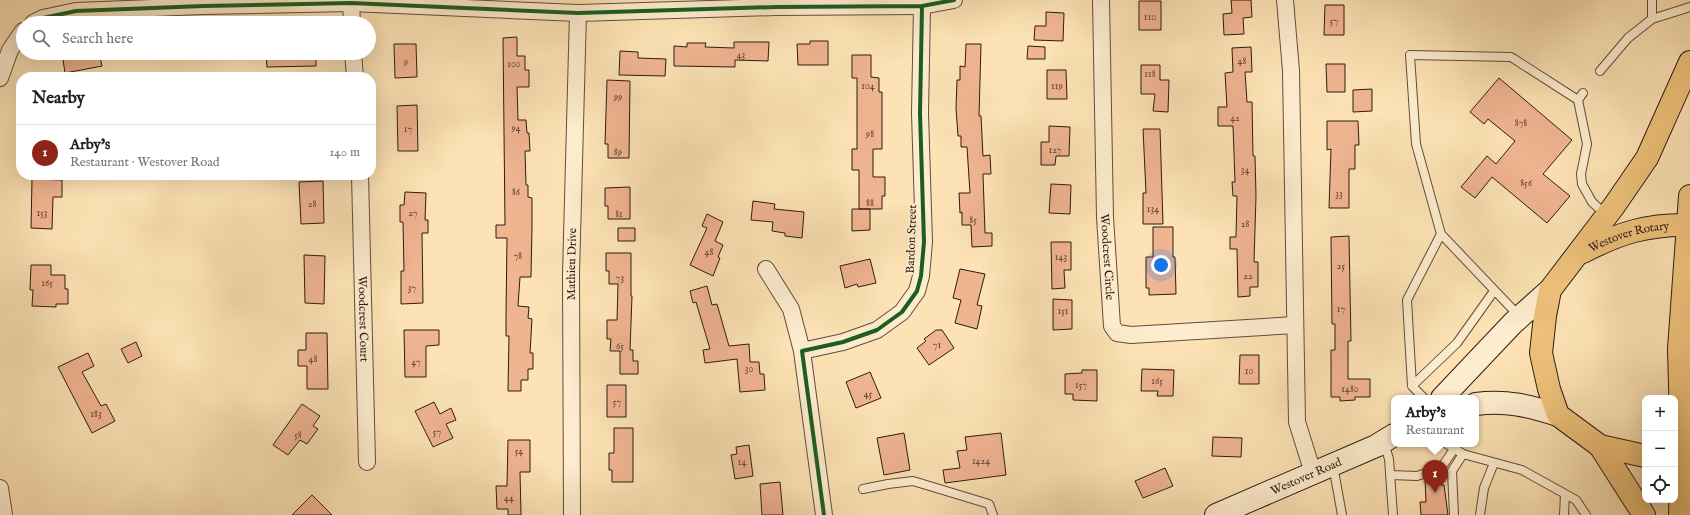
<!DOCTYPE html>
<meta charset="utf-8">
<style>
:root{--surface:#fff;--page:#f6f6f6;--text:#202124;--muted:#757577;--line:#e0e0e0;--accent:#8f2418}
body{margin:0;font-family:"IM FELL English",serif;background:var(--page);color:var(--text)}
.controls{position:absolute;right:12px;bottom:12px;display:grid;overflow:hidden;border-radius:8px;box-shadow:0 4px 16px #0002}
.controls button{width:36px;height:36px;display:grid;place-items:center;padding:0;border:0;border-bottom:1px solid var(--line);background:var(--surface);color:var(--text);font:20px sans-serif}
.you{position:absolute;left:1161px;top:265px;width:14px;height:14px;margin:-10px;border:3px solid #fff;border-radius:50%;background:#1a73e8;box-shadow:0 0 0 6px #1a73e833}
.badge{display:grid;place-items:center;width:26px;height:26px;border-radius:50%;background:var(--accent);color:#fff;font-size:13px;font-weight:700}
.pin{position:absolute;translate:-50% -33px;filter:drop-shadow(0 1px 2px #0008)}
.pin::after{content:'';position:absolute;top:21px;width:14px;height:12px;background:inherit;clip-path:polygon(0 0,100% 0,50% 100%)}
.popup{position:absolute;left:1391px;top:395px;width:88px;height:52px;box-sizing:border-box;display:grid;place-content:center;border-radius:8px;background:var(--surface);filter:drop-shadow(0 1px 3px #0005);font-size:13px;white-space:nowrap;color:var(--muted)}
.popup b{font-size:15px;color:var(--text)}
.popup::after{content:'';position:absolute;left:50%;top:100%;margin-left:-8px;border:8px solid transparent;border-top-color:var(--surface)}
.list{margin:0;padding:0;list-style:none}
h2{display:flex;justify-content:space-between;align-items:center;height:52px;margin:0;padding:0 16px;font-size:17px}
h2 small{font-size:13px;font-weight:400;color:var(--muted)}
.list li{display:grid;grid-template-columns:26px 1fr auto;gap:12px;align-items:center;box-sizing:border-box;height:56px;padding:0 16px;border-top:1px solid var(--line)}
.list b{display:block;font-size:15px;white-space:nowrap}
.list p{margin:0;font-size:13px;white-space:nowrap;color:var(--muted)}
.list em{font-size:13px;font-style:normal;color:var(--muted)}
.icon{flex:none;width:22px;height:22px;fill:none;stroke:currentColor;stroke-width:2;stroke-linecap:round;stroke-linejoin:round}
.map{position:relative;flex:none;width:1690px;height:515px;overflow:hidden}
.search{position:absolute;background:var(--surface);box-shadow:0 4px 16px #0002;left:16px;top:16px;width:360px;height:44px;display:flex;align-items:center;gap:10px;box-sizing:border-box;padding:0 14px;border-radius:22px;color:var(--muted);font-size:15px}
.panel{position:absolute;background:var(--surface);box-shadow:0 4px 16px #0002;left:16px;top:72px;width:360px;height:108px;border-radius:16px}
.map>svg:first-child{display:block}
</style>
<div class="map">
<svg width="1690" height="515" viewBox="0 0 1690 515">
<rect width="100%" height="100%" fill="#fce2b4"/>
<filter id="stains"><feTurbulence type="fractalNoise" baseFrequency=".005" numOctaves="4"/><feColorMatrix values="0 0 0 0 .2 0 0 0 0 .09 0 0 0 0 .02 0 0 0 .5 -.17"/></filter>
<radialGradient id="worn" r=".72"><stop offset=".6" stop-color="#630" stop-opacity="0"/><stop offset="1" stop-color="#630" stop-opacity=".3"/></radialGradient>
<!-- building -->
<path fill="#efb490" stroke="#2f1b13" d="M1231,0h20l1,17 -9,1 1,16 -20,1 -1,-21 9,-1z
M1139,1h22v29h-22z
M1325,5h19v30h-20z
M1046,12l18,1 -1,28 -29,-1 1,-14h11z
M517,37v19h8v14h4v17h-12l1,33h8l1,13h2l1,18h-5l1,34h2v12l4,1v28l-1,51h-11l-2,29 11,1 -1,11 4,1 -2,34h3v16h-5v11h-7v11h-13l1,-55h-3v-20l1,-78h-11v-13h9l-2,-187z
M810,41h18v24h-30l-1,-21h13z
M734,42h35l-1,19 -33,-1v7l-61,-1v-20l13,1v-4h19l-1,4 29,1z
M394,44h22l1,33 -22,1z
M966,44h15l-2,72h2l2,40 7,-1 1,19h-8l2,59h7v13l-20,1 -1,-22h-9v-13l-2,1 -1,-20h11l-3,-46h-6v-11h-3l-2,-28 1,-28h3v-14l5,1z
M1028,46l17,1v12h-18z
M1251,47l1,25h-7l2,30h5l1,54h2l1,40 -2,66h4v25h-8v9l-12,1 -1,-48h-7v-12h6l1,-41h-4l-1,-14h3l-2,-56h-15v-19h9l-2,-34 8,-1 -1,-24z
M620,51l18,1v6l28,1 -1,17 -46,-1z
M62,53h37l3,13 -37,7z
M266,53h50v13l-49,1z
M852,55h19v22l8,1v14h3v57h-9v28h12v19h-3v13h-23v-39h-7v-21h5v-71h-5z
M1326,64h19v28h-18z
M1141,65h19v15h9l-1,32 -15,-1 2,-17h-14z
M1047,70h19l1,29h-20z
M1499,78l73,62 -29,34 27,22 -23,27 -55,-46 -17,21 -14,-11 26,-31 9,8 19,-23 -27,-22 -4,5 -14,-12z
M607,80l23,1 -1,77h-21v-14h-3z
M1372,89v22l-19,1v-22z
M417,105l1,46h-20l-1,-45z
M1327,121h31l1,24h-4v24h-6v39h-20l2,-59 -4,1z
M1049,126l21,1 -1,29h-13l-1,9h-14v-23h8z
M1143,129h17l3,95h-20v-31h3z
M32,179l30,1v17h-9l-1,32 -21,-1z
M323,181l1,42 -23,1 -2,-42z
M1051,184l20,1 -1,29 -21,-1z
M630,187v32h-22v-13h-3v-18z
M405,192l21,1 -1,27h3v13h-6l1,70 -22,1v-33h3l-1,-49h-3v-17h4z
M753,201l22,3 -1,5 30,3 -2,26 -17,-2v-3l-13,-2 1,-9 -22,-2z
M852,209h18v21l-18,1z
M707,214l16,8 -8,19 8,4 -5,12 2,1 -7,18 -23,-11 17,-37 -5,-2z
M1153,227h20v30h2l1,37 -27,1v-7h-3v-31h7z
M618,228h17v13h-17z
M1349,236l2,105h-3v38h22v18h-15v3l-15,1v-4h-9v-47h4v-26h-3l-1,-87z
M1051,242h20v28h-7l1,18 -13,1z
M606,253h25v43h1l-2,54h3v11h5v13h-18v-23h-10l1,-12h-4v-19h10l1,-36h-9v-13h-3z
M304,255l21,1 -1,48 -19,-1z
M870,259l6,24 -18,4 -1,-3 -12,4 -5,-22z
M31,265h20v10h14v14h3v15h-12v3l-24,-1 1,-16h-3z
M960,269l25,5 -8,31 5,1 -5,23 -22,-6 6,-23 -8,-2z
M707,286l5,19 5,-1 12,42 20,-2 1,18h9l1,12h4l1,16 -25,2 -3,-33 -32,4 -2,-13 7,-1 -14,-47 -3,1 -3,-12z
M1053,299l19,1v29l-19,1z
M404,330h35v15l-13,1v31h-21z
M936,330h6l12,18 -25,17 -12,-17 9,-7 -2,-2z
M306,333h21l1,56h-21v-23h-9v-16h8z
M136,342l6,14 -14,7 -7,-14z
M88,353l6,13 -12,6 19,34 5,-2 9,17 -23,12 -34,-66z
M1240,355h19v29h-20z
M1142,369l32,1 -1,26h-16l1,-5h-17z
M1082,370h15v31l-24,-1v-6h-8v-20l17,-1z
M870,372l11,26 -25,10 -10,-26z
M607,385h19v32h-19z
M434,402l6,12 11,-6 5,12 -10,4 7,14 -20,9 -18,-36z
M302,404l18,12 -7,10 5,3 -11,15 -7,-4 -12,15 -15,-10z
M614,428h19v54h-21v-12h-3v-17h5z
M904,433l6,37 -26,5 -7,-37z
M1001,433l5,42 -61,8 -2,-13 17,-2 -3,-17 10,-1 -2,-13z
M1213,437l29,1 -1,19 -29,-1z
M508,440h22v32h-10l1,43h-13v-6h-11l-1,-23h11z
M749,445l4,31 -18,3 -4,-24 6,-1 -1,-7z
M1165,468l8,18 -30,12 -8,-17z
M1425,479h15l1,6h3l4,30h-27l-1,-13h6z
M780,482l3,33h-21l-2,-31z
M312,495l20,20h-40z"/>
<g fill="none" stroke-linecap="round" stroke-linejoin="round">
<!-- lane casing -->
<g stroke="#624d3b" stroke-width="10">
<path id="lane" d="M1652,0v19
M1600,71l28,-33 24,-19 38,-12
M1583,93l-5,7 9,44 -6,30 1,10 10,18 14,13
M1441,234l-25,-90 -6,-89 101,2 67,43
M1412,386l45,-43 37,-52
M1424,398l-12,-12 -5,-86 34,-66 78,82
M1384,443l5,16 4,56
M1447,444l16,10 59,16 54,30 10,15
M1333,465l9,50
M1391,475l26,1 24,-8 13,-19
M863,489l25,-5 25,-3 76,23 4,11
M1454,515l-2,-44 11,-17
M1480,515l4,-27 10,-25
M1564,515l1,-21"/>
</g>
<!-- street casing -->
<g stroke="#624d3b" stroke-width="18">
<g id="street">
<path id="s1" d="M1101,0l4,217 7,109 5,7 14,2 164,-10"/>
<path d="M1285,0l6,71 6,351 16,51"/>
<path d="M351,3l1,20"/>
<path d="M33,23l10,-5 33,-7 127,-5 148,-3 227,10 198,-6 146,-1 32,-6"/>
<path d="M353,53l2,24"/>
<path d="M0,78l10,-28 13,-19"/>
<path id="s2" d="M360,175l7,287"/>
<path d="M766,269l25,40 11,42"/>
<path d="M0,488l4,27"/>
<path id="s3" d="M572,515l-1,-241 7,-261"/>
<path d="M824,515l-22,-164 41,-9 34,-12 25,-18 15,-21 4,-15 3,-34 -4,-129 2,-107"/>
</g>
</g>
<!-- secondary casing -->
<g stroke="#2f1b13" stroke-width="24">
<g id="secondary">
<path d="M1442,398l71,-75 37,-33"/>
<path d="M1476,404c31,-4 53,2 82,11"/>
<path id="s4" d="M1216,515l160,-69 18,-11"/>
</g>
</g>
<!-- primary casing -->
<g stroke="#2f1b13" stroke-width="24">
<g id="primary">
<path id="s5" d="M1583,252c36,-19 65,-28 107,-27"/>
<path d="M1600,446l44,69"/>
<path d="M1645,456l-45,-10 -42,-31 -9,-26 -8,-36 4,-37 5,-26 64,-84 33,-48 43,-96"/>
<path d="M1680,515l1,-93 -2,-73 11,-153"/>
</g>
</g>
<!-- lane -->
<use href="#lane" stroke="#fdecce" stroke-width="8"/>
<!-- street -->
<use href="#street" stroke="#fdecce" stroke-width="16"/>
<!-- secondary -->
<use href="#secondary" stroke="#fdecce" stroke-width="22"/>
<!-- primary -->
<use href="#primary" stroke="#eec17a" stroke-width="22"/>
<!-- cycleway casing -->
<g stroke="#fdecce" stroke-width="6">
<path id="cycleway" d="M33,23l10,-5 33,-7 127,-5 148,-3 227,10 198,-6 146,-1 32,-6
M824,515l-22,-164 41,-9 34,-12 25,-18 15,-21 4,-15 3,-34 -4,-129 2,-107"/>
</g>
<!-- cycleway -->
<use href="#cycleway" stroke="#1b5e20" stroke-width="4"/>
</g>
<g text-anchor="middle" stroke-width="3.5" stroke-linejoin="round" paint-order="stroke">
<!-- number labels -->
<g font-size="10" fill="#5f4132">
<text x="1150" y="20">110</text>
<text x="1334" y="24">57</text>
<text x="741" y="58">43</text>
<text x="1242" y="64">48</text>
<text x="406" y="65">9</text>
<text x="514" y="67">100</text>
<text x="1150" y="77">118</text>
<text x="868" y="89">104</text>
<text x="1057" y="89">119</text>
<text x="618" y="100">99</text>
<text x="1235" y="121">42</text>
<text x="1521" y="126">878</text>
<text x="516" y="131">94</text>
<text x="408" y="132">17</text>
<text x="870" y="137">98</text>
<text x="1055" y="153">127</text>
<text x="618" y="155">89</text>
<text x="1245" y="173">34</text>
<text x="1526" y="186">856</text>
<text x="516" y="195">86</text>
<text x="1339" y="197">33</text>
<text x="870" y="206">88</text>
<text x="312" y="207">28</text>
<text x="1153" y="212">134</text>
<text x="42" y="216">153</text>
<text x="413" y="216">27</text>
<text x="619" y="217">81</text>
<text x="973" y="223">85</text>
<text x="1245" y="227">28</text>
<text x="709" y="255">48</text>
<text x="518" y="259">78</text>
<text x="1061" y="260">143</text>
<text x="1341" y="269">25</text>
<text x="1248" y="279">22</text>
<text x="620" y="281">73</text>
<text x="47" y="286">165</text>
<text x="412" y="291">37</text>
<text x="1341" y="312">17</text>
<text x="1063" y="314">151</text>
<text x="937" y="348">71</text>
<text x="620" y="349">65</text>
<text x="313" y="362">48</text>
<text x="416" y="365">47</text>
<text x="749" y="372">30</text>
<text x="1249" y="374">10</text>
<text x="1157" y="384">165</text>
<text x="1081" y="388">157</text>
<text x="1350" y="392">1480</text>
<text x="868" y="397">45</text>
<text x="617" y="405">57</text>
<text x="96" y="417">183</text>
<text x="437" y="435">57</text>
<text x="298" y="438">58</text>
<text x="519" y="454">54</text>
<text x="981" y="464">1424</text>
<text x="742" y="465">14</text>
<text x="509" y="501">44</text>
</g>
<!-- street labels -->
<g font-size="12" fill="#2f1b13" stroke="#fdecce">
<text dy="4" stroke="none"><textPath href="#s5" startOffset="49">Westover Rotary</textPath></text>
<text transform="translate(911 239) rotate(-88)" y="4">Bardon Street</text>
<text dy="4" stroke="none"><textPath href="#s1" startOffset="257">Woodcrest Circle</textPath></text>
<text dy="4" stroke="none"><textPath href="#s3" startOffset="251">Mathieu Drive</textPath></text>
<text dy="4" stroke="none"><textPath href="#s2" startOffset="144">Woodcrest Court</textPath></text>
<text dy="4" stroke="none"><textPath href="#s4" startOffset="98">Westover Road</textPath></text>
</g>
</g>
<rect width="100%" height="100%" filter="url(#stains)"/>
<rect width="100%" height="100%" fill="url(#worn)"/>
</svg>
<div class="controls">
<button>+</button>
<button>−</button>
<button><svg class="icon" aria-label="locate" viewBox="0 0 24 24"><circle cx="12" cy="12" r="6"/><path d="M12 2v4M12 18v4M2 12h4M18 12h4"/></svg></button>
</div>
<div class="you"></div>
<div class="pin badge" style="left:1435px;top:493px">1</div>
<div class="popup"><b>Arby's</b>Restaurant</div>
<div class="search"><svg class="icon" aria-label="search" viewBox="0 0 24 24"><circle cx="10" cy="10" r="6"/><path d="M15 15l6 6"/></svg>Search here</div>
<section class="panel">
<h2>Nearby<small></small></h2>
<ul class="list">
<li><span class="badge">1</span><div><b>Arby's</b><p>Restaurant · Westover Road</p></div><em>140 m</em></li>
</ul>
</section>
</div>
